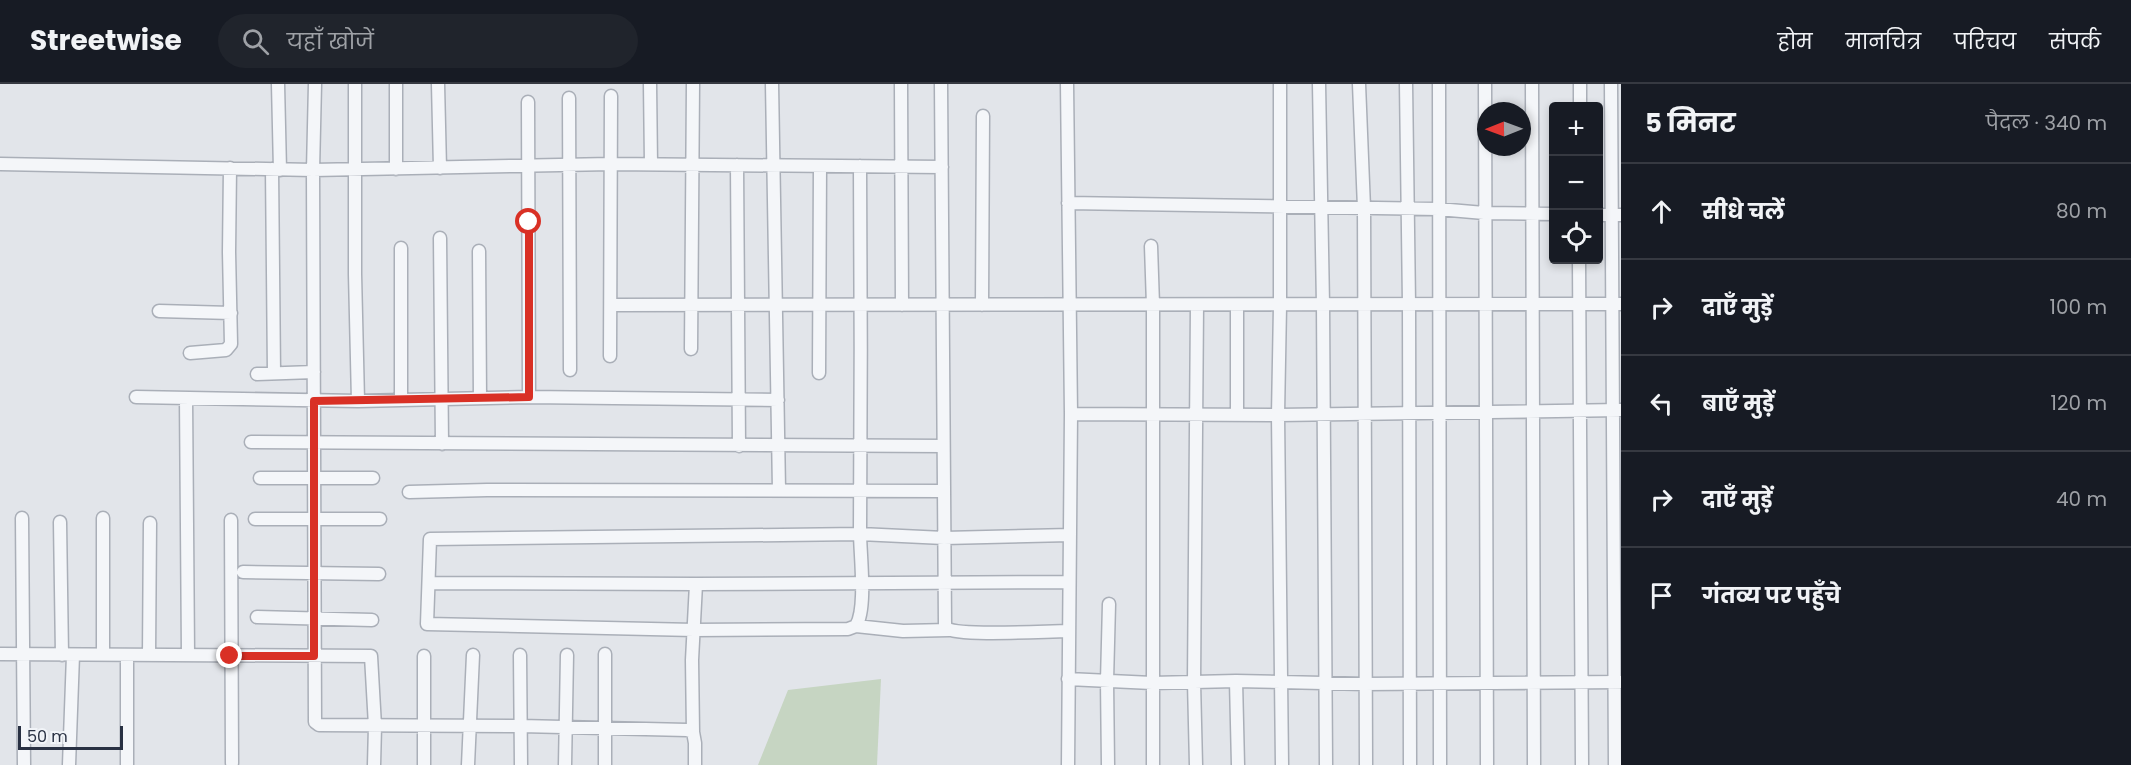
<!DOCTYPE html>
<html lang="hi">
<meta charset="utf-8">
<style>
:root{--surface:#171b24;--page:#20242c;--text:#f1f3f6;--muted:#9ea1a6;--line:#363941}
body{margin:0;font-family:Poppins,"Noto Sans Devanagari",sans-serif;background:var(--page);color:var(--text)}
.controls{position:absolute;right:18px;top:18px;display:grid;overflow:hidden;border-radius:6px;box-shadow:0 3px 9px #0003}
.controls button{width:54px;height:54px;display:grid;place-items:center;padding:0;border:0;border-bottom:2px solid var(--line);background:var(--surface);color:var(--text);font:30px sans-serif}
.compass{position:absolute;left:1477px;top:18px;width:54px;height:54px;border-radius:50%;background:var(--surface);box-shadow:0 3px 9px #0003;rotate:269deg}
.scale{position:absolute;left:18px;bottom:15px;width:105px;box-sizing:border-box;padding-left:6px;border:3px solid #293143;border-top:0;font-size:16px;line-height:21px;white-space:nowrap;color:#293143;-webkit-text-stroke:4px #f1f4f8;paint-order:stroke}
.stop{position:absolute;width:18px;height:18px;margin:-14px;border:4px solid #d93025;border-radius:50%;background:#fff}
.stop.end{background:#d93025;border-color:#fff;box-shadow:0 2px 6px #0008}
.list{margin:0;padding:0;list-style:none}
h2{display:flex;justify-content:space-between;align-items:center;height:78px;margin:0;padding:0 24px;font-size:26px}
h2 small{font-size:20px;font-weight:400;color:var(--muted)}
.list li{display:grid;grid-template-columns:39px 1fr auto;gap:18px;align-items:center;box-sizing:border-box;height:96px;padding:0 24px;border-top:2px solid var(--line)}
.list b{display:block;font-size:22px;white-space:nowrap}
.list em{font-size:20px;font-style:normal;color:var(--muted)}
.icon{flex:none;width:33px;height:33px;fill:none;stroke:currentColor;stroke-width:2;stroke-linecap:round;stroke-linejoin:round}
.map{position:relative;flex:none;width:1621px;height:681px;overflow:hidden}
header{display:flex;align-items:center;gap:36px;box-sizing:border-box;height:84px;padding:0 30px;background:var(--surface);border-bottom:2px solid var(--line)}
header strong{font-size:28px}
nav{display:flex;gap:33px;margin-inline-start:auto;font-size:21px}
.search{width:420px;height:54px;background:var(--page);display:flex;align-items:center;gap:15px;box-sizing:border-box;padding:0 21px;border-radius:33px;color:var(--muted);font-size:22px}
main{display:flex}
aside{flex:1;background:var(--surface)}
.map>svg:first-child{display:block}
</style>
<header>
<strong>Streetwise</strong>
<div class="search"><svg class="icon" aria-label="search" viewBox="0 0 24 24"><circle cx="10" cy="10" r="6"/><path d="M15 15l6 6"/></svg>यहाँ खोजें</div>
<nav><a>होम</a><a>मानचित्र</a><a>परिचय</a><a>संपर्क</a></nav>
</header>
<main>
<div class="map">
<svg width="1621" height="681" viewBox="0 0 1621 681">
<rect width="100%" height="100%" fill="#e2e5ea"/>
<!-- green -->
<path fill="#c6d5c2" d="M881,595l-4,86h-119l30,-75z"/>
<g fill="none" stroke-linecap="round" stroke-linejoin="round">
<!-- minor casing -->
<g stroke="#aaafb8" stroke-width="15">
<path id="minor" d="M278,0l2,86
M315,0l-2,86 2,552 4,3 202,1 166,4 6,2 2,11v22
M355,0v190l3,127
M438,0l2,84
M650,0l1,80
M772,0l7,406
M901,0l1,221
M941,0l4,540 1,4c13,9 101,3 122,3
M1067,0l4,330 -3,351
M1280,0v222l-2,109 4,350
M1319,0l4,221 3,460
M1359,0l5,124 2,557
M1406,0l3,220 1,461
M1439,0l1,681
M1485,0l2,681
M1532,0l2,681
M1611,0l4,681
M569,14l1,272
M528,18l1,295
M1580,22v-22
M0,80l313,6 298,-6 331,3
M737,81l2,281
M860,82c1,122 1,244 0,366 0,23 7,76 -4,94l-8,3 -154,1 -267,-6 3,-85 430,-5 84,4 126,-3
M272,85l2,204
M396,85v-85
M1068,119l370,6 46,4 70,1
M1598,131h23
M440,154l2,206
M1151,162l2,59v460
M401,164v152
M479,167l1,147
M1579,176l3,505
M611,221l1010,-1
M982,221l1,-189
M1237,221v110
M159,227l72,2
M691,265l2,-265
M190,269l36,-3 5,-6 -2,-92 1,-84
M610,272l1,-260
M819,289l1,-207
M257,290l57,-2
M136,313l222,4 171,-4 249,3
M186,314l2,257
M1071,330l207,1 343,-5
M251,358l692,4
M260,394h113
M409,408l78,-2 457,1
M22,434l2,247
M103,434v137
M255,435h125
M231,436l1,243
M60,438l2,133
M243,488l136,2
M429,499l267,1 373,-2
M257,533l115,3
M856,542l47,5 46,-1
M0,570l371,2 4,70 -1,39
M149,571l1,-132
M520,571l1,110
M424,572v109
M1068,595l84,4 84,-2 129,3 256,-2
M1236,597l2,84
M693,648l-1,-72 4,-76
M69,681l4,-110
M127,681v-110
M468,681l5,-110
M565,681l2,-110
M605,681v-111
M1108,681l-1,-84 2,-77
M1196,681l-2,-83 3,-377"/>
</g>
<!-- minor -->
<use href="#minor" stroke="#f4f6f9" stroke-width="12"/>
</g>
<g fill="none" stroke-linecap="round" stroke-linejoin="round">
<!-- route -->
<path stroke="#d93025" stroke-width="8" d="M230,572h84v-255l215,-4v-175"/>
</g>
</svg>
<div class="controls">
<button>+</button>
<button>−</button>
<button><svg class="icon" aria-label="locate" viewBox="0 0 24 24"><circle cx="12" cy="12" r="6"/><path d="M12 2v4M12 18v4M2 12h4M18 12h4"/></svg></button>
</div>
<svg class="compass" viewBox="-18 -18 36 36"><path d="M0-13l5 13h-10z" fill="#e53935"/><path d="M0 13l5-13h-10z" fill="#9ea1a6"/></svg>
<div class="scale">50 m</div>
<div class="stop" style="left:529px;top:138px"></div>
<div class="stop end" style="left:230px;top:572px"></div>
</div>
<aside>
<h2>5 मिनट<small>पैदल · 340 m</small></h2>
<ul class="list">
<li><svg class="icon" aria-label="ahead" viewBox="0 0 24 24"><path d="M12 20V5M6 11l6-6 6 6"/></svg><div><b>सीधे चलें</b></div><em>80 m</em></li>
<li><svg class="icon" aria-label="right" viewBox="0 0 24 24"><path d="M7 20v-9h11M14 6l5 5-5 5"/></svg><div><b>दाएँ मुड़ें</b></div><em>100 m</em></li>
<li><svg class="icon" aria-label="left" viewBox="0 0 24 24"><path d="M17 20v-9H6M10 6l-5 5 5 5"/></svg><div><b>बाएँ मुड़ें</b></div><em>120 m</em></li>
<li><svg class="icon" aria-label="right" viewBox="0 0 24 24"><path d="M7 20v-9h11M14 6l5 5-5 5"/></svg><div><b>दाएँ मुड़ें</b></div><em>40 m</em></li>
<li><svg class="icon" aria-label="arrive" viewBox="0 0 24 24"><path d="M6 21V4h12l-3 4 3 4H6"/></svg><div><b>गंतव्य पर पहुँचे</b></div></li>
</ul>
</aside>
</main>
